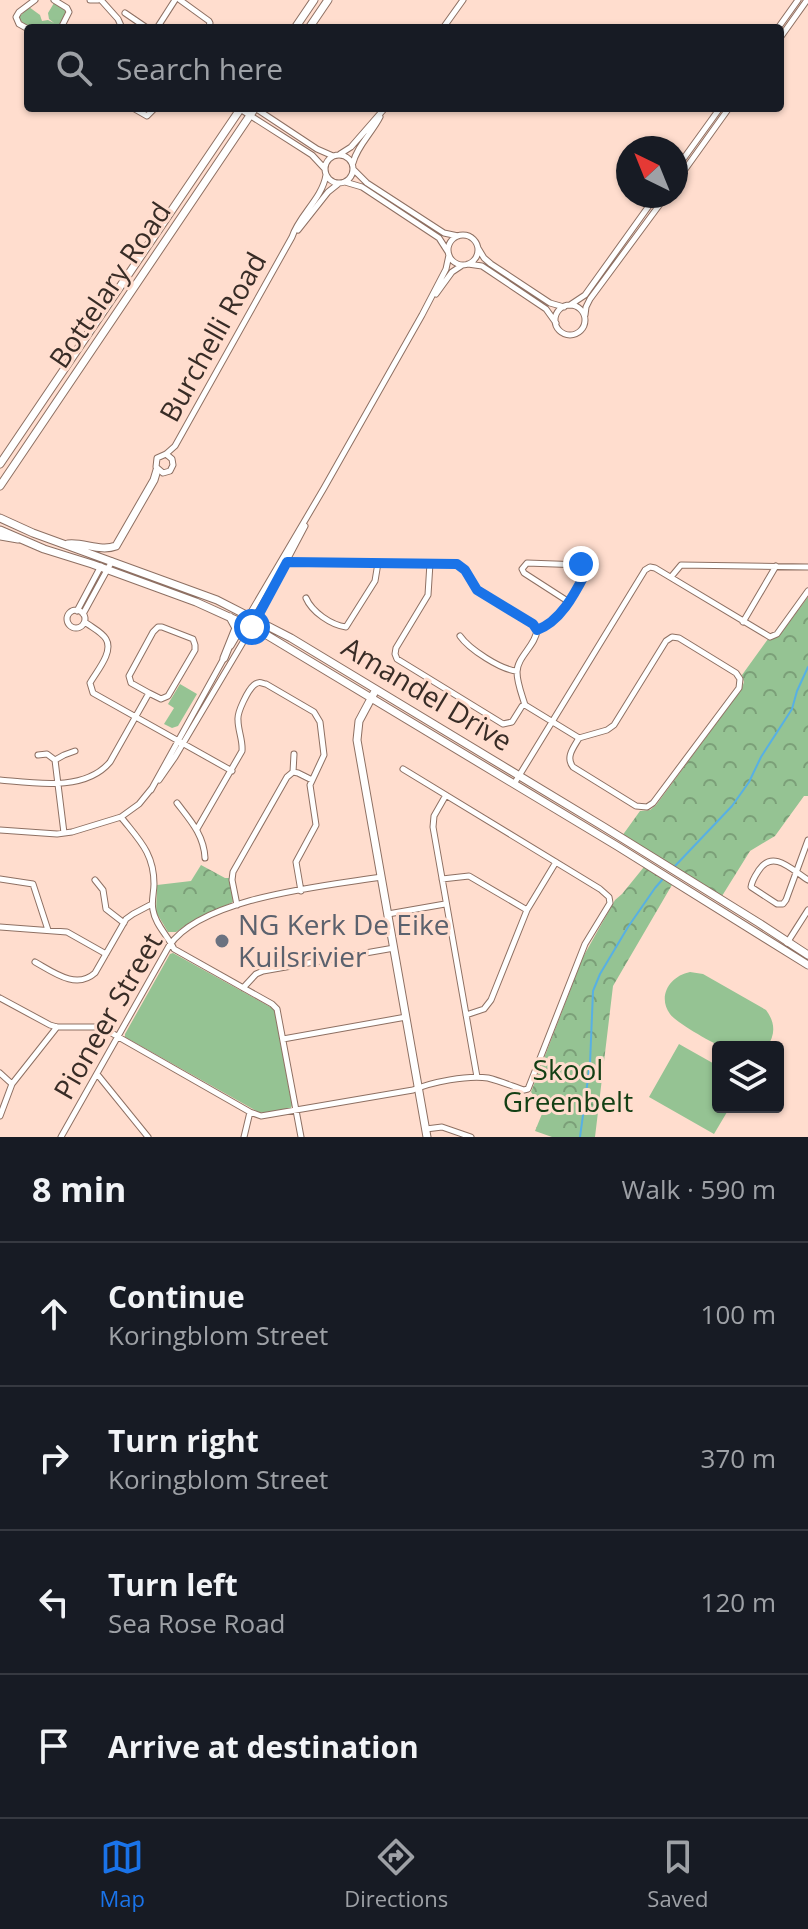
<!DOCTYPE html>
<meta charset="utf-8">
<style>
:root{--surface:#171b24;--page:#242831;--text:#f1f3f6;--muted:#9ea1a6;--line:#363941;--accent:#1a73e8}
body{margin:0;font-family:"Open Sans",sans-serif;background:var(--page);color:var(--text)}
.controls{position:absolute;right:24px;bottom:24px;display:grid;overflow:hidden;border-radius:8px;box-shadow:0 2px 6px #0004}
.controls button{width:72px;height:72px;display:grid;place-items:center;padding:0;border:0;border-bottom:2px solid var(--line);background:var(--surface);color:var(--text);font:40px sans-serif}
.compass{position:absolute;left:616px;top:136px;width:72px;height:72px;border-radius:50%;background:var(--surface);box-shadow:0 2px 6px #0004;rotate:317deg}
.stop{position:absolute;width:24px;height:24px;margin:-18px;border:6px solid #1a73e8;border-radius:50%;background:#fff}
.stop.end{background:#1a73e8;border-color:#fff;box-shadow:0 2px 8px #0008}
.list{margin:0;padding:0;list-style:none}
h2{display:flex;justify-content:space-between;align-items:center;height:104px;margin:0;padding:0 32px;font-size:34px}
h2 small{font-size:26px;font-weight:400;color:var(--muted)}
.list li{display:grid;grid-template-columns:52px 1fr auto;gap:24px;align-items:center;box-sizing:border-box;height:144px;padding:0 32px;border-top:2px solid var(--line)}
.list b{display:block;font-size:30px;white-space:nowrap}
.list p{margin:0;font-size:26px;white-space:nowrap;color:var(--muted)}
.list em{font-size:26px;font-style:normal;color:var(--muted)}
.icon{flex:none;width:44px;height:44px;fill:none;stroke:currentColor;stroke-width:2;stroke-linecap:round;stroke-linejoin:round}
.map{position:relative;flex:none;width:808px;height:1137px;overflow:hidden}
.search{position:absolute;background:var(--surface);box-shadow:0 2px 6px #0004;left:24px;right:24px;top:24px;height:88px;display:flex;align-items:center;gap:20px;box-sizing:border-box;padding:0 28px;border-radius:8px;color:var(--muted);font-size:30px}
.sheet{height:680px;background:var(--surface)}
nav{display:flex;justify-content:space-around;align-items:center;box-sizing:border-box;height:112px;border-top:2px solid var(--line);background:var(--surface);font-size:22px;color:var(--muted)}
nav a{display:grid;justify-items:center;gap:4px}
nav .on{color:var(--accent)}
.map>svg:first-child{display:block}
</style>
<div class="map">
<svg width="808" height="1137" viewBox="0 0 808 1137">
<defs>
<pattern id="park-crowns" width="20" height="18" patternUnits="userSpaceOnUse" patternTransform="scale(2)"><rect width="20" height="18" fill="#95c393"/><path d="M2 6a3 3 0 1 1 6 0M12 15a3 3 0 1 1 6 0" fill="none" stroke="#7b9f78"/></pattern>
</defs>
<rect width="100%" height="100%" fill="#ffddce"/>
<!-- green -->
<path fill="#95c393" d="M54,3l11,6 2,4 -8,15c-16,0 -33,4 -40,-11l10,-10 11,8 2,6 6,-1 6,3 -5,-4 -1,-6z
M180,684l17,10 -19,32 -6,2 -8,-4 10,-16 -6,-4z
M173,953l101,56 18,96 -1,3 -27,5 -6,-1 -133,-75v-3l45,-80z
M690,972l13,2 63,36c9,12 10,24 1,37 -13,0 -32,3 -44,0 -8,-2 -49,-26 -53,-33 -13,-18 0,-38 20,-42z
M679,1044l39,22v41h12l-16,27 -65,-37z"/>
<!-- park -->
<path fill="url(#park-crowns)" d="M808,597v199h-4l-29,40 -25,15 -28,45 -100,-60 18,-25 10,-1 6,-5 85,-115 3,-8 -2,-7 26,-36 11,-3z
M648,862l28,16 -63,108 -18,151h-43l-17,-6 9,-22 -13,-17 52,-135 32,-57 7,-6z
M201,865l24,13h5l3,24 -44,21 -13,9h-8l-12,-20 1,-27 34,-4z"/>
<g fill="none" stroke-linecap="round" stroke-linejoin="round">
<!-- stream -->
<path stroke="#58b0e3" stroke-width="2" d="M675,866l57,-60 17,-24 12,-25 31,-48 5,-18 11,-24
M580,1137l10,-73 3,-73 7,-17 28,-47 27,-39 7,-8"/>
<!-- minor casing -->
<g stroke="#8e7063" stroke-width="7">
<path id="minor" d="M54,0l13,8 2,4 -8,16
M90,0h8
M101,0l17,19 4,9
M180,0l29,21 1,2 -2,5
M125,13l22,15
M157,28l18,-28
M443,28l20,-28
M778,28l20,-28
M28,29l-9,-5 -3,-7 3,-5 16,-12
M780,38l27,-38
M133,108l14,8 8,-8
M255,108l62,41 16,7
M240,109l72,46 13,14
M340,154l11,-7 34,-39
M325 169a14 14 0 1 1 28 0a14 14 0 1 1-28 0Z
M353,163c4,-17 19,-30 27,-46
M353,169l14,14 77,50 14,3
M676,169l44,-61
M345,182l17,5 77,51 9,14
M676,182l53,-74
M298,230l30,-38 10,-8
M448 250a15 15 0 1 1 30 0a15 15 0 1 1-30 0Z
M478,248l6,10 7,6 59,39 14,4
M468,264l14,2 64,43 10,14
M436,294l16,-22 9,-6
M570,305l15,-10 71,-99
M555 320a15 15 0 1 1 30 0a15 15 0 1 1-30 0Z
M585,315l1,-8 4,-8 76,-103
M166,454l6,5 1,6 -3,6 -7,2 -7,-6 1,-9 9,-4 9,-8 117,-209c7,-22 30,-38 34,-62
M288,562l169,2 8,6 12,20 56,34 4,6
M430,563l-2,32 -32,53 -1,6 2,5 106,65 9,-2 10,-16 3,-1
M671,577l10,-12 127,2
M306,598c6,14 25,27 40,29l29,-46 3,-18
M67 619a9 9 0 1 1 18 0a9 9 0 1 1-18 0Z
M77,611l24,-45
M83,614l29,-53
M85,622c6,5 17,10 21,17 8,13 -10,33 -16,44l3,10 139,78
M743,622l33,-56
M537,630c-1,15 -20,27 -20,42 0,11 5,23 8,33l54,33 28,-8 7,-5 52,-84 6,-4 7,1 57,35 4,6 -1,9 -86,115 -6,4 -11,-1 -63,-39c-8,-10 1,-20 6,-29
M537,630c13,-4 25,-17 32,-28l-45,-29 -2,-4 5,-6 55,2 3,9 -16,28
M460,636c9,13 41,34 57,35
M231,646l93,-158 98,-173 24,-46 3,-14
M38,755l9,-1 8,6
M293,772l5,1 14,7
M0,780c34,3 85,12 110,-18l39,-69 -18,-10 -2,-7 24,-44 5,-5h4l31,12 2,6v5l-27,46 -7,3 -12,-6
M159,780l16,-23 74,-125 56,-106
M514,784l131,-214 5,-3 5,1 115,69 7,-3 31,-43
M151,790l73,-132
M446,795l-12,21 -1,11 44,250
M177,803c13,17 27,32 28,55
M121,817c18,23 33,36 33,67 0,9 -3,17 -1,26 2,14 15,26 21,39l98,55 5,5 24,128
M197,829l45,-78c1,-11 -4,-20 -4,-31 -1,-8 10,-30 16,-35 5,-4 7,-2 12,-1l48,28 6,10 4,33 -14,30 6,40 -20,37 5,29
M0,830l57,4 15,-2 49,-15 18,-13 13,-16
M64,833l-9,-73 9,-5 11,-4
M808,840l-22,60 -3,4h-6l-26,-17c1,-7 4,-11 8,-17 14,-21 33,0 49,10
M0,879l33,5 15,46
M442,879l27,-3 58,34
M95,880l8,10 3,19 18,14
M237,905l-5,-25 1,-8 54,-95 6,-5 1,-18
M388,914l57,-10
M0,927l67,5 39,22
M787,943l21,-33
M35,962c18,10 41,28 60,11l31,-54 7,-5 19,-10
M243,988l13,-14 7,-3 131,-23
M0,998l50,27 7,2h44l149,85 11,4 152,-26c19,-8 54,-15 75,-12 12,3 24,8 36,12l4,-1 57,-145 25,-41 -1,-6 -9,-8 -197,-120
M466,1015l18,-6 7,-9 36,-90 29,-48
M283,1039l123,-22
M0,1073l12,11
M97,1074l51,63
M0,1116l12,-32 45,-57
M426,1129l16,-2 29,10
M61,1137l108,-191c33,-49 156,-60 212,-69
M244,1137l6,-25"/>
</g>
<!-- tertiary casing -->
<g stroke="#8e7063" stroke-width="9">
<path id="tertiary" d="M0,518l33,15 184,67 74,38 313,189 155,96 49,32
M0,530l44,19 48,15 104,38 64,29 357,215 191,119
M68,544c16,-2 32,8 48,2l38,-66 3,-10
M224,658l12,-30 -6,-11
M374,693l-15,28 -2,19 70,397"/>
</g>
<!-- secondary casing -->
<g stroke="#8e7063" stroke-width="9">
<path id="secondary" d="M295,28l19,-28
M309,28l19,-28
M0,464l241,-356
M0,486l255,-378
M0,536l18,3"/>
</g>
<!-- minor -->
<use href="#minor" stroke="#fff" stroke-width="5"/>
<!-- tertiary -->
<use href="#tertiary" stroke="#fff" stroke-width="7"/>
<!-- secondary -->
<use href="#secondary" stroke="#fff" stroke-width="7"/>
</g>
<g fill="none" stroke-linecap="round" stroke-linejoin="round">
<!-- route -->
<path stroke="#1a73e8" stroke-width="10" d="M252,627l35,-65 170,2 8,6 12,20 56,34 4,6c23,-8 37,-35 48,-56l-1,-6 -3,-4"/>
</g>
<!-- markers -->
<circle fill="#6b7280" stroke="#ffddce" stroke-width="3" cx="222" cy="941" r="8"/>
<g text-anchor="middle" stroke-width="6" stroke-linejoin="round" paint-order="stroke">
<!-- street labels -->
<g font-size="28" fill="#382c26" stroke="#ffddce">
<text transform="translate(110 285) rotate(-56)" y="10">Bottelary Road</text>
<text transform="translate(213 337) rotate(-61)" y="10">Burchelli Road</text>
<text transform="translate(427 694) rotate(31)" y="10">Amandel Drive</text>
<text transform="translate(108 1016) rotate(-60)" y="10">Pioneer Street</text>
</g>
<!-- worship labels -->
<g font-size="28" fill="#5b616d" stroke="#ffddce" text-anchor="start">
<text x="238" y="935">NG Kerk De Eike<tspan x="238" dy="32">Kuilsrivier</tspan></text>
</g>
<!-- park labels -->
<g font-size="28" fill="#133f14" stroke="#ffddce">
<text x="568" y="1080">Skool<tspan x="568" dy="32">Greenbelt</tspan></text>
</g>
</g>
</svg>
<div class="controls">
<button><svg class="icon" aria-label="layers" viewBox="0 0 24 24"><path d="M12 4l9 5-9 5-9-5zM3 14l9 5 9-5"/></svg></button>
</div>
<svg class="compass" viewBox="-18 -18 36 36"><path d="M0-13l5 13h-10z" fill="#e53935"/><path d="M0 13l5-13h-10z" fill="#9ea1a6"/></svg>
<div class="stop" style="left:252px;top:627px"></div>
<div class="stop end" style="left:581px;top:564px"></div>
<div class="search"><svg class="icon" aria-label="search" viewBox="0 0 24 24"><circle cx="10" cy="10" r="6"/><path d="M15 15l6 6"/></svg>Search here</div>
</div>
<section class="sheet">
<h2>8 min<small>Walk · 590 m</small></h2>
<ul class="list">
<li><svg class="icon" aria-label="ahead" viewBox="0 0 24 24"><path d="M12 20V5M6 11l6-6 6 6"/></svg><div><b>Continue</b><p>Koringblom Street</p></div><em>100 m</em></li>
<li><svg class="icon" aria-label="right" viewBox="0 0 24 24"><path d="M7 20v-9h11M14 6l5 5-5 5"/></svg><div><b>Turn right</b><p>Koringblom Street</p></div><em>370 m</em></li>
<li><svg class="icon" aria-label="left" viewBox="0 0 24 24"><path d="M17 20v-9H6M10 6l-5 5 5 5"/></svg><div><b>Turn left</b><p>Sea Rose Road</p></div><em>120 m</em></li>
<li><svg class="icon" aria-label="arrive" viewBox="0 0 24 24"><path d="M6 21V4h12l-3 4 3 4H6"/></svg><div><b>Arrive at destination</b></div></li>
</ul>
</section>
<nav>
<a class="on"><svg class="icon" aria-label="map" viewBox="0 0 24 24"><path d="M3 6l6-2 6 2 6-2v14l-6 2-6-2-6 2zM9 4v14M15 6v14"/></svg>Map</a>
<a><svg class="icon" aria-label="directions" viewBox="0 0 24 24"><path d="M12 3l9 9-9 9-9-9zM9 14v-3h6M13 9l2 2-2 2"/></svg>Directions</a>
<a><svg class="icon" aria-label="saved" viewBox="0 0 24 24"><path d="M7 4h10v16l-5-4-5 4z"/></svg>Saved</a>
</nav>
